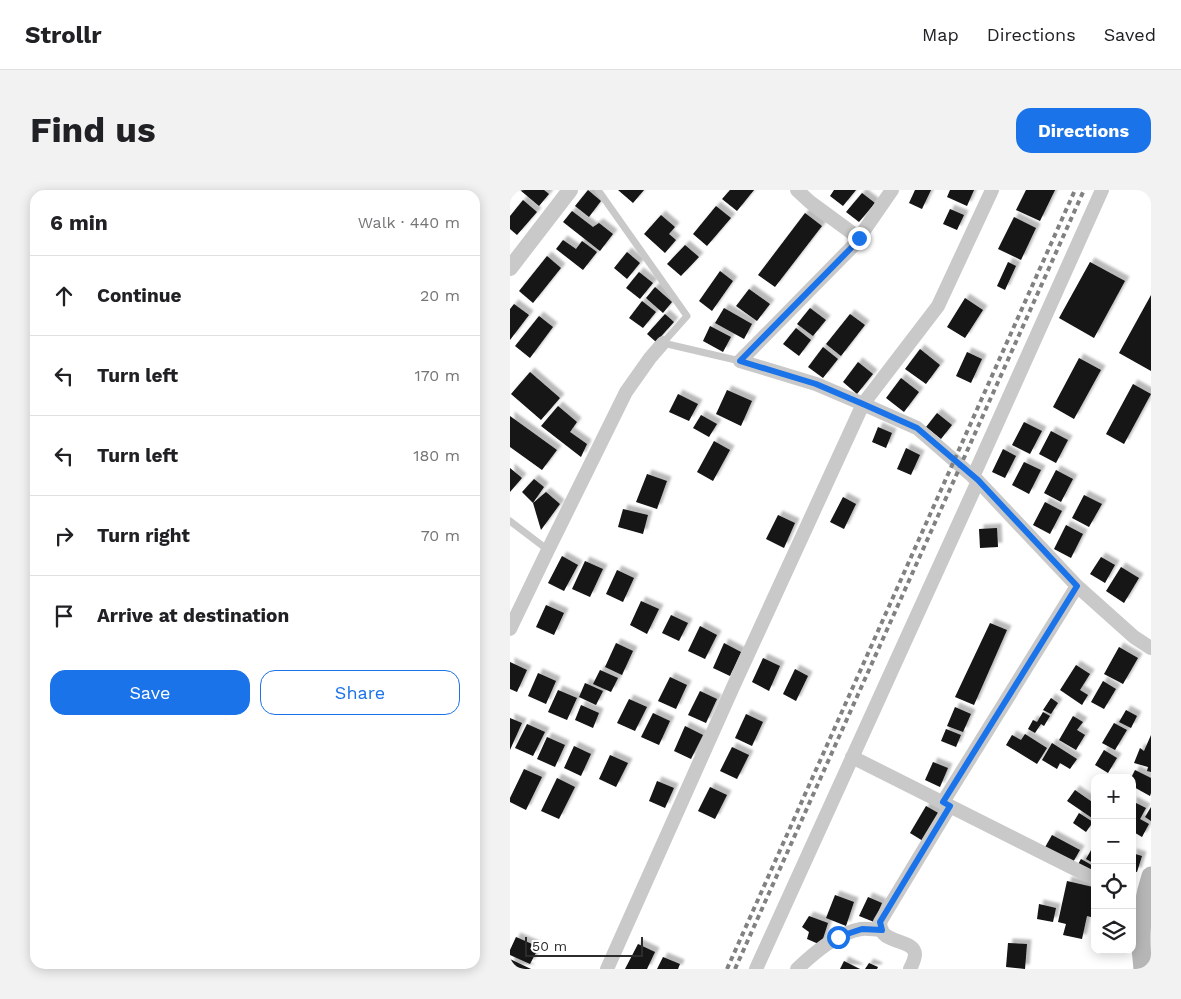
<!DOCTYPE html>
<meta charset="utf-8">
<style>
:root{--surface:#fff;--page:#f2f2f2;--text:#202124;--muted:#757577;--line:#e0e0e0;--accent:#1a73e8}
body{margin:0;font-family:"Work Sans",sans-serif;background:var(--page);color:var(--text)}
.controls{position:absolute;right:15px;bottom:15px;display:grid;overflow:hidden;border-radius:10px;box-shadow:0 2px 12px #0003}
.controls button{width:45px;height:45px;display:grid;place-items:center;padding:0;border:0;border-bottom:1px solid var(--line);background:var(--surface);color:var(--text);font:25px sans-serif}
.scale{position:absolute;left:15px;bottom:12px;width:118px;box-sizing:border-box;padding-left:5px;border:2px solid #2c2c2c;border-top:0;font-size:14px;line-height:18px;white-space:nowrap;color:#2c2c2c;-webkit-text-stroke:4px #fff;paint-order:stroke}
.stop{position:absolute;width:15px;height:15px;margin:-11px;border:4px solid #1a73e8;border-radius:50%;background:#fff}
.stop.end{background:#1a73e8;border-color:#fff;box-shadow:0 1px 5px #0008}
.list{margin:0;padding:0;list-style:none}
h2{display:flex;justify-content:space-between;align-items:center;height:65px;margin:0;padding:0 20px;font-size:21px}
h2 small{font-size:16px;font-weight:400;color:var(--muted)}
.list li{display:grid;grid-template-columns:32px 1fr auto;gap:15px;align-items:center;box-sizing:border-box;height:80px;padding:0 20px;border-top:1px solid var(--line)}
.list b{display:block;font-size:19px;white-space:nowrap}
.list em{font-size:16px;font-style:normal;color:var(--muted)}
.actions{display:flex;gap:10px;padding:15px 20px}
.actions a{flex:1;padding:11px 0;border:1px solid var(--accent);border-radius:15px;text-align:center;font-size:18px;color:var(--accent)}
.actions .main{background:var(--accent);color:#fff}
.icon{flex:none;width:28px;height:28px;fill:none;stroke:currentColor;stroke-width:2;stroke-linecap:round;stroke-linejoin:round}
.map{position:relative;flex:none;width:641px;height:779px;overflow:hidden;border-radius:15px}
header{display:flex;align-items:center;gap:30px;box-sizing:border-box;height:70px;padding:0 25px;background:var(--surface);border-bottom:1px solid var(--line)}
header strong{font-size:24px}
nav{display:flex;gap:28px;margin-inline-start:auto;font-size:18px}
.intro{display:flex;align-items:center;justify-content:space-between;box-sizing:border-box;height:120px;padding:0 30px}
h1{margin:0;font-size:35px}
.button{padding:12px 22px;border-radius:15px;background:var(--accent);color:#fff;font-size:18px;font-weight:700}
main{display:flex;gap:30px;padding:0 30px}
aside{flex:1;background:var(--surface);border-radius:15px;box-shadow:0 2px 12px #0003}
.map>svg:first-child{display:block}
</style>
<header>
<strong>Strollr</strong>
<nav><a>Map</a><a>Directions</a><a>Saved</a></nav>
</header>
<div class="intro"><h1>Find us</h1><a class="button">Directions</a></div>
<main>
<aside>
<h2>6 min<small>Walk · 440 m</small></h2>
<ul class="list">
<li><svg class="icon" aria-label="ahead" viewBox="0 0 24 24"><path d="M12 20V5M6 11l6-6 6 6"/></svg><div><b>Continue</b></div><em>20 m</em></li>
<li><svg class="icon" aria-label="left" viewBox="0 0 24 24"><path d="M17 20v-9H6M10 6l-5 5 5 5"/></svg><div><b>Turn left</b></div><em>170 m</em></li>
<li><svg class="icon" aria-label="left" viewBox="0 0 24 24"><path d="M17 20v-9H6M10 6l-5 5 5 5"/></svg><div><b>Turn left</b></div><em>180 m</em></li>
<li><svg class="icon" aria-label="right" viewBox="0 0 24 24"><path d="M7 20v-9h11M14 6l5 5-5 5"/></svg><div><b>Turn right</b></div><em>70 m</em></li>
<li><svg class="icon" aria-label="arrive" viewBox="0 0 24 24"><path d="M6 21V4h12l-3 4 3 4H6"/></svg><div><b>Arrive at destination</b></div></li>
</ul>
<div class="actions"><a class="main">Save</a><a>Share</a></div>
</aside>
<div class="map">
<svg width="641" height="779" viewBox="0 0 641 779">
<defs>
<filter id="shadow"><feDropShadow dx="4.5" dy="-4.5" stdDeviation="1" flood-color="#0004"/></filter>
</defs>
<rect width="100%" height="100%" fill="#fff"/>
<!-- building -->
<path fill="#131313" filter="url(#shadow)" d="M10,0h24l5,4 -10,12z
M78,0l13,11 -12,16 -14,-11z
M108,0h26l-11,13z
M220,0h24l-17,21 -15,-12z
M324,0h22l-13,16 -13,-10z
M405,0h16l-9,19 -13,-6z
M440,0h24l-7,16 -20,-9z
M516,0h29l-15,31 -24,-11z
M352,3l13,10 -16,19 -13,-10z
M13,10l14,12 -20,23 -7,-6v-13z
M206,16l15,12 -24,28 -14,-12z
M440,19l14,6 -7,15 -14,-6z
M62,21l21,16 6,-4 14,11 -13,17 -37,-29z
M295,23l17,13 -47,61 -17,-12z
M151,25l14,12 -6,7 7,6 -11,13 -21,-19z
M504,27l22,11 -15,32 -23,-11z
M53,50l13,9 6,-8 15,11 -14,18 -27,-21z
M175,55l14,12 -18,19 -14,-12z
M117,62l13,11 -13,16 -13,-11z
M37,66l14,12 -28,35 -14,-12z
M498,72l8,4 -11,24 -8,-4z
M580,72l35,19 -31,57 -35,-20z
M210,81l13,10 -21,30 -13,-10z
M129,82l14,11 -13,16 -14,-11z
M145,97l17,15 -9,11 -17,-15z
M239,99l21,15 -13,17 -21,-15z
M641,105v76l-32,-18z
M455,108l18,12 -18,28 -18,-11z
M132,111l14,11 -13,16 -14,-10z
M4,114l15,11 -19,25v-31z
M214,118l28,16 -8,15 -29,-16z
M300,118l16,12 -13,16 -16,-12z
M155,124l9,8 -18,20 -9,-8z
M340,124l15,11 -24,31 -15,-12z
M29,126l14,11 -23,31 -15,-12z
M200,136l21,11 -8,15 -20,-11z
M286,138l15,12 -12,16 -16,-12z
M313,157l15,12 -15,19 -15,-11z
M410,159l20,16 -14,19 -21,-15z
M457,162l15,7 -11,24 -15,-7z
M569,168l22,12 -27,49 -21,-12z
M348,172l15,12 -16,20 -14,-12z
M20,182l30,26 -19,22 -30,-26z
M391,188l18,14 -15,20 -18,-14z
M623,194l18,10 -27,50 -18,-10z
M217,200l25,11 -11,25 -25,-12z
M168,204l20,10 -9,17 -20,-9z
M48,216l19,16 -7,10 17,12 -6,13 -40,-31z
M427,223l15,12 -11,14 -15,-12z
M191,225l16,9 -8,13 -16,-9z
M0,226l47,34 -15,20 -32,-23z
M514,232l18,9 -12,23 -18,-9z
M368,237l14,6 -6,15 -14,-6z
M541,241l17,9 -12,23 -17,-9z
M204,251l16,9 -17,31 -16,-9z
M396,258l14,7 -9,20 -14,-6z
M493,259l13,7 -11,22 -13,-6z
M514,272l17,8 -12,24 -17,-9z
M0,278l12,10 -12,14z
M546,280l17,9 -12,23 -17,-9z
M137,284l20,7 -10,28 -21,-7z
M24,289l10,8 -11,16 13,-11 14,12 -19,26 -8,-27 -11,-11z
M574,305l18,9 -13,23 -17,-9z
M333,307l13,7 -12,25 -14,-7z
M535,312l17,9 -12,23 -17,-9z
M113,319l25,6 -5,19 -25,-7z
M268,325l17,8 -11,25 -18,-9z
M556,335l17,9 -12,24 -17,-9z
M487,338l1,19 -18,1 -1,-19z
M52,366l16,9 -14,26 -16,-8z
M591,367l14,8 -10,18 -15,-9z
M75,371l18,8 -13,28 -18,-8z
M611,377l18,11 -15,25 -18,-12z
M107,380l17,8 -11,24 -17,-8z
M131,411l18,8 -12,25 -17,-9z
M36,415l18,8 -10,22 -18,-8z
M161,425l17,8 -9,18 -17,-8z
M480,433l17,7 -33,75 -19,-8z
M190,436l17,9 -12,24 -17,-8z
M106,453l17,8 -11,24 -17,-8z
M214,453l17,9 -11,24 -17,-8z
M609,457l19,11 -15,26 -19,-10z
M253,468l17,8 -11,25 -17,-9z
M0,472l17,8 -10,22 -7,-3z
M566,475l14,9 -10,16 8,5 -6,10 -22,-15z
M285,479l13,7 -12,25 -13,-7z
M90,480l18,8 -7,14 -18,-8z
M28,483l18,8 -10,23 -18,-8z
M160,487l17,8 -11,24 -18,-8z
M593,491l13,8 -12,20 -13,-7z
M75,493l18,8 -7,14 -17,-8z
M48,500l19,8 -10,22 -19,-8z
M190,501l17,8 -11,24 -18,-8z
M541,508l7,5 -7,11 -8,-4z
M119,509l18,8 -12,24 -18,-8z
M71,515l18,8 -6,15 -18,-8z
M445,517l16,7 -8,18 -16,-6z
M616,520l11,6 -6,12 -12,-6z
M533,522l7,4 -6,10 -3,-2 -6,9 -7,-4 5,-9 4,2z
M143,523l17,8 -11,24 -18,-8z
M236,524l17,8 -11,24 -17,-8z
M563,526l10,6 -6,8 8,5 -9,15 -17,-10z
M0,528l12,5 -12,27z
M604,533l13,7 -12,20 -13,-7z
M17,534l18,8 -12,24 -18,-8z
M175,536l18,9 -12,24 -17,-8z
M436,539l15,6 -5,12 -15,-6z
M515,544l22,14 -10,16 -31,-19 6,-10 9,5z
M641,545v37l-4,-1 1,-4 -14,-4 6,-15 4,3z
M37,547l18,8 -10,22 -18,-8z
M542,553l25,16 -7,10 -10,-6 -3,6 -15,-9z
M64,556l17,8 -10,22 -17,-8z
M222,557l17,8 -12,24 -17,-8z
M594,560l13,8 -9,15 -13,-8z
M100,565l18,8 -12,24 -17,-8z
M423,572l15,6 -8,19 -15,-7z
M14,579l18,8 -16,33 -16,-8v-4z
M625,580l16,8v15l-1,3 -18,-10v-8h-1z
M47,588l18,9 -16,32 -18,-8z
M147,591l17,7 -9,20 -16,-7z
M200,597l17,8 -12,24 -17,-8z
M565,600l20,14v16l-28,-19z
M622,611l14,7 -6,11 9,5 -7,13 -10,-6z
M416,616l14,8 -17,27 -13,-8z
M641,617v14l-6,-4z
M569,623l14,9 -7,10 -13,-9z
M542,645l28,15 -8,14 -28,-15z
M585,653v21l-9,-5z
M622,663l10,3 -5,16 -5,-1z
M571,669l14,8v9l-18,-10z
M557,691l26,6 -1,1 3,1v29l-8,-2 -5,23 -19,-4 3,-11 -8,-2z
M325,705l19,7 -8,24 -20,-8z
M358,707l14,6 -8,19 -15,-6z
M529,714l17,4 -3,14 -16,-3z
M299,726l19,7 -7,22 -14,-6 2,-7 -7,-5z
M6,747l23,10 -9,17 -20,-9v-5z
M498,753l19,1 -2,25 -19,-2z
M128,754l17,8 -8,17h-22z
M153,767l17,7 -2,5h-21z
M0,769l21,10h-21z
M334,771l16,8h-20z
M359,773l9,4 -1,2h-12z"/>
<g fill="none" stroke-linecap="round" stroke-linejoin="round">
<!-- service -->
<path stroke="#c9c9c9" stroke-width="7" d="M88,0l89,126 -24,27 77,18
M0,331l38,29"/>
<!-- minor -->
<path stroke="#c9c9c9" stroke-width="14" d="M287,0l13,12 49,36
M382,0l-38,55 -114,116 76,23 47,20 54,24 61,53 99,105 57,51 17,11
M463,287l129,-287
M0,439l38,-79 78,-158 24,-34 13,-15
M342,567l243,122
M433,612l134,-216
M97,779l126,-282 130,-283 75,-98 54,-116
M246,779l222,-488
M287,779c17,-16 40,-36 64,-40 7,-1 14,1 21,1
M400,779c2,-4 5,-10 5,-15 -1,-14 -27,-10 -34,-24 -1,-3 0,-6 -1,-8l70,-116"/>
<!-- tertiary -->
<path stroke="#c9c9c9" stroke-width="16" d="M0,78l60,-78"/>
<!-- secondary -->
<path stroke="#b6b6b6" stroke-width="19" d="M633,779c-4,-32 -2,-63 8,-93"/>
<!-- rail -->
<path stroke="#818181" stroke-width="4" stroke-dasharray="5 4" stroke-linecap="butt" d="M217,779l348,-779
M225,779l349,-779"/>
</g>
<g fill="none" stroke-linecap="round" stroke-linejoin="round">
<!-- route -->
<path stroke="#1a73e8" stroke-width="6" d="M328,747l24,-8 20,1 -2,-8 70,-116 -7,-4 134,-216 -99,-106 -61,-52 -54,-24 -47,-20 -76,-23 114,-116 5,-7"/>
</g>
</svg>
<div class="controls">
<button>+</button>
<button>−</button>
<button><svg class="icon" aria-label="locate" viewBox="0 0 24 24"><circle cx="12" cy="12" r="6"/><path d="M12 2v4M12 18v4M2 12h4M18 12h4"/></svg></button>
<button><svg class="icon" aria-label="layers" viewBox="0 0 24 24"><path d="M12 4l9 5-9 5-9-5zM3 14l9 5 9-5"/></svg></button>
</div>
<div class="scale">50 m</div>
<div class="stop" style="left:328px;top:747px"></div>
<div class="stop end" style="left:349px;top:48px"></div>
</div>
</main>
